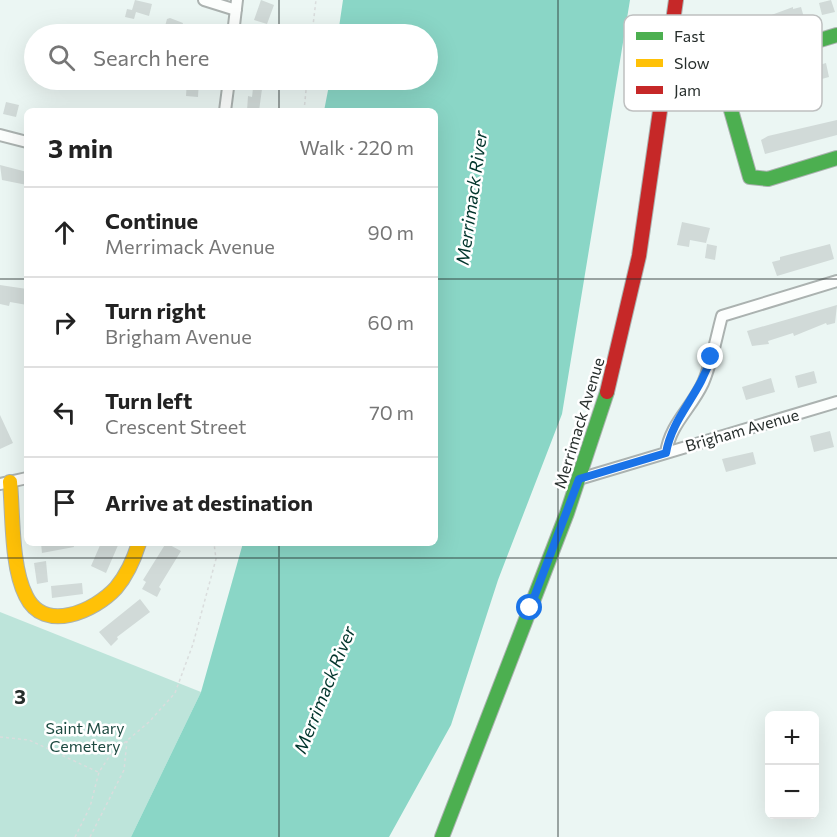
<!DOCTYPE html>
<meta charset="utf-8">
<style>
:root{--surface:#fff;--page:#f2f2f2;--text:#222;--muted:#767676;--line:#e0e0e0}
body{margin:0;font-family:Commissioner,sans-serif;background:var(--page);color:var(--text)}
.controls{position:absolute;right:18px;bottom:18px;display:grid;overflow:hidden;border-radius:9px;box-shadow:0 6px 24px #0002}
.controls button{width:54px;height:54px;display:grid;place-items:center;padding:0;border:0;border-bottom:2px solid var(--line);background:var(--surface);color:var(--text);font:30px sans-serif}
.stop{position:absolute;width:18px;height:18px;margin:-14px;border:4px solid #1a73e8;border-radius:50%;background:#fff}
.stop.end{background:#1a73e8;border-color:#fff;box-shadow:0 2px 6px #0008}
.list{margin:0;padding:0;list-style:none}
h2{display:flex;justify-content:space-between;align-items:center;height:78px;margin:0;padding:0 24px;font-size:26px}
h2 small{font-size:20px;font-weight:400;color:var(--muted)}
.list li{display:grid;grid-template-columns:39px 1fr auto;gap:18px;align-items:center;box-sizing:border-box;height:90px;padding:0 24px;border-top:2px solid var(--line)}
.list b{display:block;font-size:22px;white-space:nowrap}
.list p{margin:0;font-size:20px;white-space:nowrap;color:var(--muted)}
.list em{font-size:20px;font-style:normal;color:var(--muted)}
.icon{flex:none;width:33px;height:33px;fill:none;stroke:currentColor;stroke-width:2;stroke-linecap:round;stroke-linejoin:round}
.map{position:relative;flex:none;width:837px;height:837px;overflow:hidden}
.search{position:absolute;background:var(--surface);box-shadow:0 6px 24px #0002;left:24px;top:24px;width:414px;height:66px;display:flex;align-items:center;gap:15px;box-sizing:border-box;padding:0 21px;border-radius:33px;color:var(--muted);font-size:22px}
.panel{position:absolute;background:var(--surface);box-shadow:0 6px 24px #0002;left:24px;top:108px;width:414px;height:438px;border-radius:9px}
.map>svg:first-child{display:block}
</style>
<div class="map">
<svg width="837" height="837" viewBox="0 0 837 837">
<rect width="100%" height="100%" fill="#ebf6f3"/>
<!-- green -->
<path fill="#bde4da" d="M0,612l201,80 -70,145h-131z"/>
<!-- water -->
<path fill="#8ad6c6" d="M343,0h287l-68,414 -64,166 -47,145 -62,112h-258l70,-145 42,-149h192v-432h-111l6,-31h98v-46h-90z"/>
<!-- building -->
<path fill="#d1dad8" d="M135,0l17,4 -3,12 -13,-4 -2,7 -9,-2 2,-8 5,1z
M261,0l13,5 -7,19 -13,-4z
M831,0l4,12 -13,3 -3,-12z
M793,7v2l8,-2 4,14 -60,18 -4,-15 7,-2v-2l18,-3z
M170,18l13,5 -3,11 -16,-4 3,-11z
M826,63l3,14 -22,6v2l-8,2v3l-24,4 -17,8 -1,-3 -7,3 -5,-15z
M187,80h12l-1,17 -12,-1z
M253,88l9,1 -3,22h-12l1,-15 4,1z
M6,102l13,3 -3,12 -13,-3z
M837,120v15l-72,19 -4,-14 7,-4z
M0,165l27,7v13l-25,-5z
M682,222l28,6 -4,15 -16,-3 -1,7 -12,-2z
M707,244l10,2 -2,14 -10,-2z
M830,244l4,15 -57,17 -5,-14 8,-2v-3z
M0,285l27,4v16l-17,-3 -1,4 -9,-2z
M837,305l-2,18 -8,2 -1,-2 -32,13 -1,-3 -25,8 1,3 -17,2 -5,-15z
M814,371l3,12 -19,5 -3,-12z
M771,378l4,14 -29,8 -4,-13z
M0,415l13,28 -13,6z
M830,431l4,16 -20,5 -4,-16z
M753,452l3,12 -30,8 -4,-13z
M41,543h32l1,4 -32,6z
M101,543h18l-13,30 -15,-7z
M166,543l15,8 -22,36 2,2 -4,8 -15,-8 4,-7 -3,-2z
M46,561l2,21 -11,2 -3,-21z
M82,583l1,11 -31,4 -1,-12z
M140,599l10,13 -33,25 1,2 -7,7 -12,-14z"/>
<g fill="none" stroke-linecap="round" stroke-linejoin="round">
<!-- street casing -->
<g stroke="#abb2b0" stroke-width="14">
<path id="street" d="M204,0l32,10
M233,34l4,-34
M225,111l4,-31
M0,135l27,7
M666,453c4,-29 25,-44 37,-70 9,-21 13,-45 19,-67l115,-35
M579,479l258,-77
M0,484l27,-6"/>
</g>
<!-- fast casing -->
<g stroke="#abb2b0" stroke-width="16">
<path id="fast" d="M837,35l-100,30 -9,7 -5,10 27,95 18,2 69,-21
M442,837l125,-324 40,-121"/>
</g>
<!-- slow casing -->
<g stroke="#abb2b0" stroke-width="16">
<path id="slow" d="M10,482c3,33 1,85 16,114 18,38 69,15 90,-8 11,-13 18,-29 23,-45"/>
</g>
<!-- jam casing -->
<g stroke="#abb2b0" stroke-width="16">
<path id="jam" d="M607,392l32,-136 37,-256"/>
</g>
<!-- path -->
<path stroke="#dadddd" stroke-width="1.5" stroke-dasharray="3 3" stroke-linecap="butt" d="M312,34l4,-34
M304,111l3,-31
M0,737l29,3 69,32
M75,837l15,-30 9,-35 12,-18 38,-32 26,-29 18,-49 23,-85 -2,-16
M90,837l34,-67 3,-29"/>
<!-- street -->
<use href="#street" stroke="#fcfefd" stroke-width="10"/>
<!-- fast -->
<use href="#fast" stroke="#4caf50" stroke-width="14"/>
<!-- slow -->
<use href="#slow" stroke="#ffc107" stroke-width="14"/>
<!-- jam -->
<use href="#jam" stroke="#c62828" stroke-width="14"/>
</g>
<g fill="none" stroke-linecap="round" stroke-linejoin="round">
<!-- route -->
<path stroke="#1a73e8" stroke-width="8" d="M530,608l49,-129 87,-26c6,-36 34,-58 45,-96"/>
</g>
<!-- grid -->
<path fill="none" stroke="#272e2c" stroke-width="1.5" stroke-opacity="0.55" d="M279,0v34M558,0v837M279,80v31M0,279h27M435,279h402M279,543v294M0,558h837"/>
<g text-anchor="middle" stroke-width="5" stroke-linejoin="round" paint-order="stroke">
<!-- street labels -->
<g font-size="16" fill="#272e2c" stroke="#fff">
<text transform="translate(579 423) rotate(-73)" y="6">Merrimack Avenue</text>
<text transform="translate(742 430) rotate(-16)" y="6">Brigham Avenue</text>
</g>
<!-- park labels -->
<g font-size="16" fill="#1e4b42" stroke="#fff">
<text x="85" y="734">Saint Mary<tspan x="85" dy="18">Cemetery</tspan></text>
</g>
<!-- water labels -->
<g font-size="18" font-style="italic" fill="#01342b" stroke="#fff">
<text transform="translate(472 198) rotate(-82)" y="6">Merrimack River</text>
<text transform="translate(325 690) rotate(-68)" y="6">Merrimack River</text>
</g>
</g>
<!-- legend -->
<rect x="624" y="15" width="198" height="96" rx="9" fill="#fff" stroke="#bec0c0" stroke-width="1.5"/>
<rect x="636" y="32" width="27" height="8" fill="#4caf50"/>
<rect x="636" y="59" width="27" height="8" fill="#ffc107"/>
<rect x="636" y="86" width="27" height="8" fill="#c62828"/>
<g font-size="16" fill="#272e2c">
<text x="674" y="42">Fast</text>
<text x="674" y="69">Slow</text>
<text x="674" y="96">Jam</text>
</g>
<g font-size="20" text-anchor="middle" font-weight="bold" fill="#272e2c" stroke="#fff" stroke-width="5" stroke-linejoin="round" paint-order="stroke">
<text x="20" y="704">3</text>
</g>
</svg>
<div class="controls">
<button>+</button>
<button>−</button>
</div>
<div class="stop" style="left:530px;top:608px"></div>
<div class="stop end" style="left:711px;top:357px"></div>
<div class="search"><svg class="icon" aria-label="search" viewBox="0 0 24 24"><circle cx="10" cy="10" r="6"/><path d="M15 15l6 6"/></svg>Search here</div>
<section class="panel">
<h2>3 min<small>Walk · 220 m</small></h2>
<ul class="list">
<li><svg class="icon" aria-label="ahead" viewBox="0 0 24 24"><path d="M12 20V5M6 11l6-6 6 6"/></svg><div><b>Continue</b><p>Merrimack Avenue</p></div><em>90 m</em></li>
<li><svg class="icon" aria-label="right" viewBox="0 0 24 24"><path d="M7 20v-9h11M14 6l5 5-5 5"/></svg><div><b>Turn right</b><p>Brigham Avenue</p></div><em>60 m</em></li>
<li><svg class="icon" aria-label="left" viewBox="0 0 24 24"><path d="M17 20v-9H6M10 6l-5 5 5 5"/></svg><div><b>Turn left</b><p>Crescent Street</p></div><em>70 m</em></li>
<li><svg class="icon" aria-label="arrive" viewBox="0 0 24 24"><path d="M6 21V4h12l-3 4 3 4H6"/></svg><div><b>Arrive at destination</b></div></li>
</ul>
</section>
</div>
